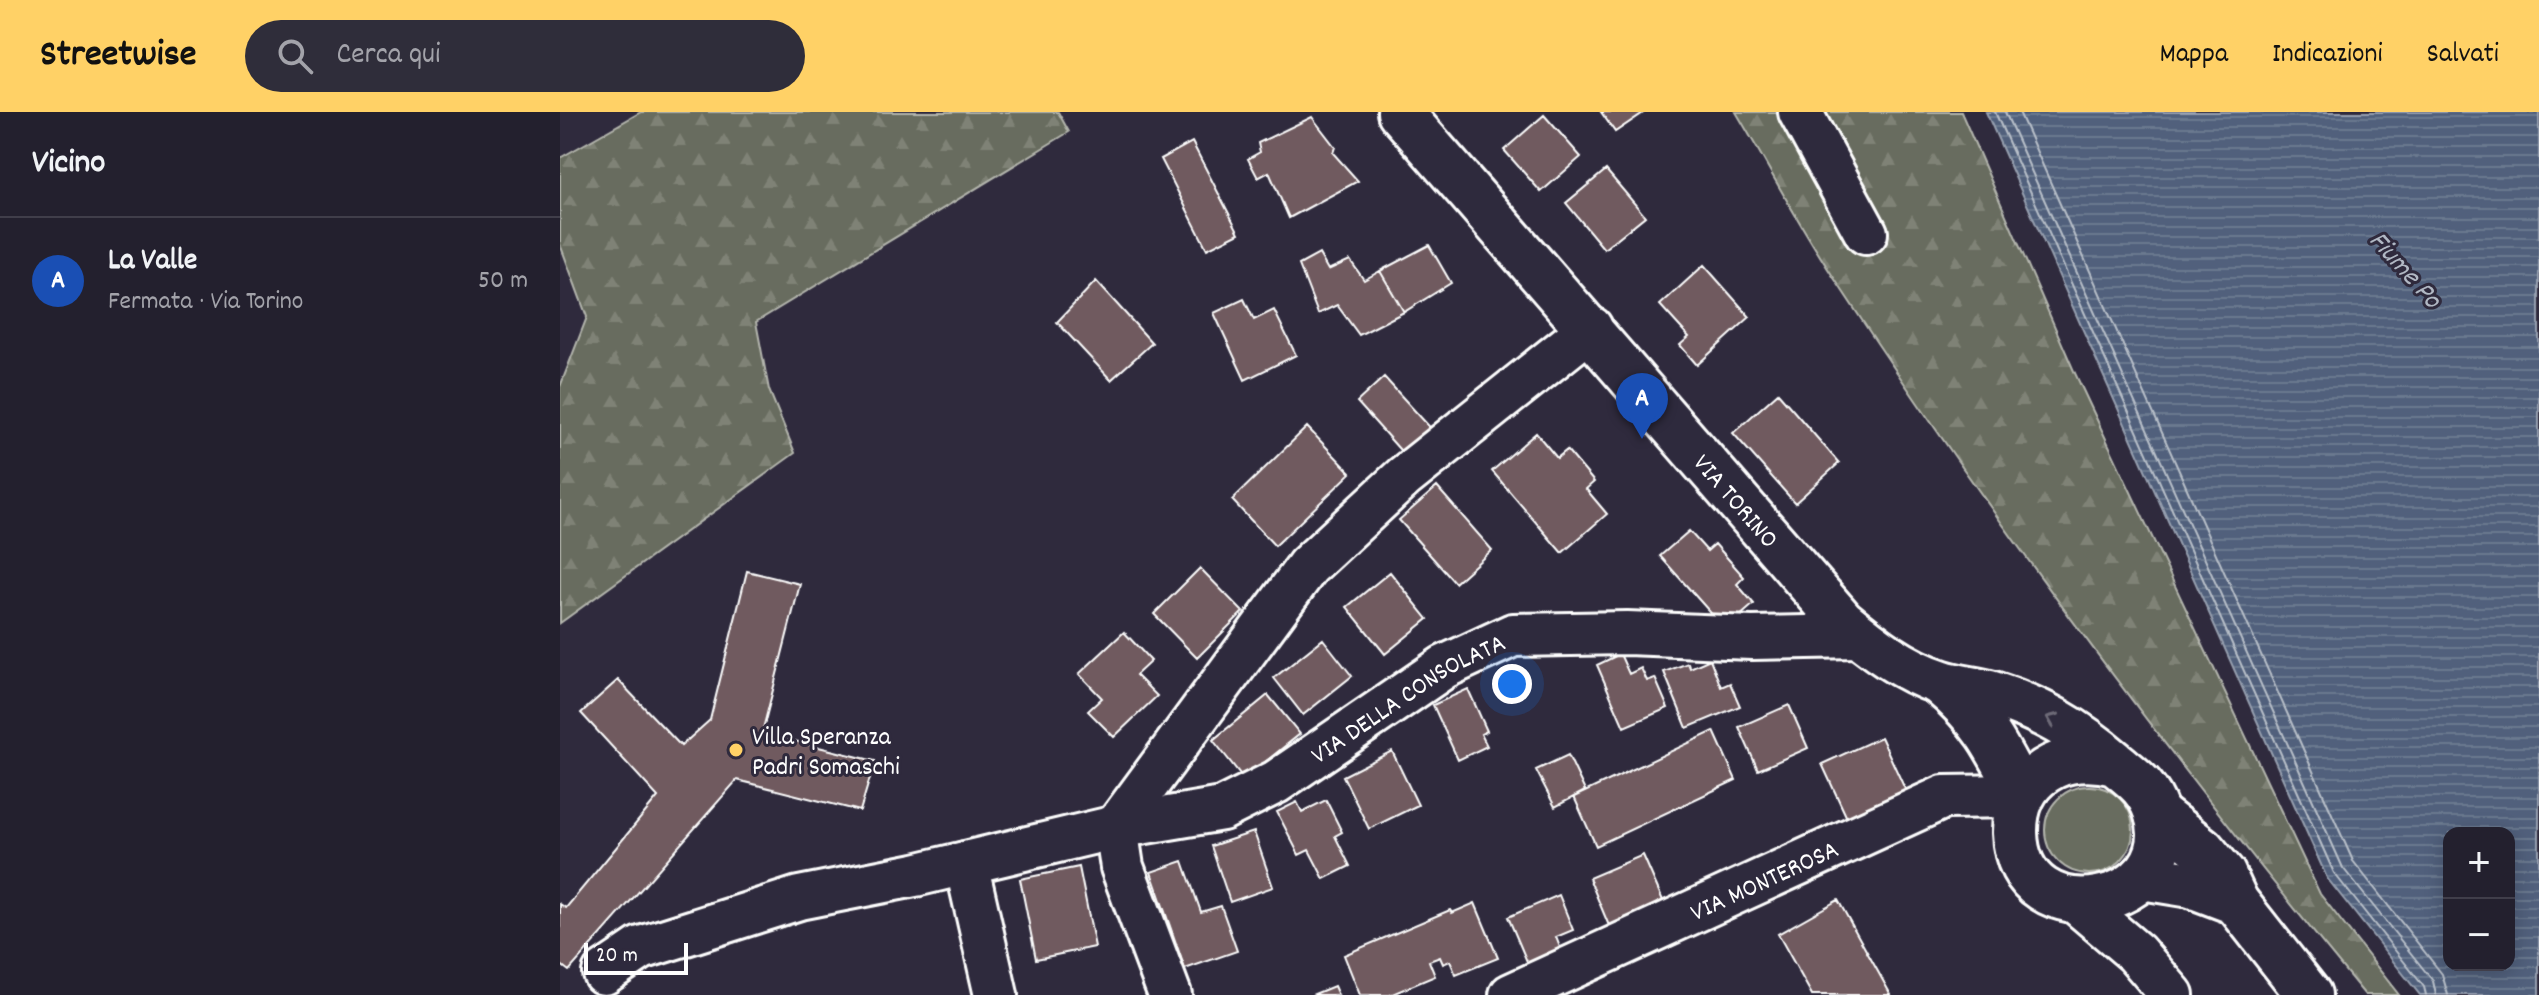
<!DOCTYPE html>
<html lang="it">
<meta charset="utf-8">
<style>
:root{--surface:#23202e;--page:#2f2d3a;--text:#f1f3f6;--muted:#a3a3aa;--line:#403e4a;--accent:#ffd166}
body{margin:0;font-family:Dekko,sans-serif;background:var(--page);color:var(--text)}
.controls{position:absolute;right:24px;bottom:24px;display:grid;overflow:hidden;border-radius:16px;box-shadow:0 4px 20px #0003}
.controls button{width:72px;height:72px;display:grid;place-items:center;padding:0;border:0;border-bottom:2px solid var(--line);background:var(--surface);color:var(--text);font:40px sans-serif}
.scale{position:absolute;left:24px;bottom:20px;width:104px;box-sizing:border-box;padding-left:8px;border:4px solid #fff;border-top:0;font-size:22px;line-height:28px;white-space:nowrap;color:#fff;-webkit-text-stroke:6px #2f2a3d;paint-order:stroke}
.you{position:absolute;left:952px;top:572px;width:28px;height:28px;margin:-20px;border:6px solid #fff;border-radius:50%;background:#1a73e8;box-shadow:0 0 0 12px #1a73e833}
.badge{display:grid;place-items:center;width:52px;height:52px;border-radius:50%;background:var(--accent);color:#fff;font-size:26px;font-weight:700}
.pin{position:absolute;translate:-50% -66px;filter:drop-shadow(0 2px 4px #0008)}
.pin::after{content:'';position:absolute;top:42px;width:28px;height:24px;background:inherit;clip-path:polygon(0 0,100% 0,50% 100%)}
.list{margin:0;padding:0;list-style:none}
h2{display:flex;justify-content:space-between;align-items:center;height:104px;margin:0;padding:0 32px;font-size:34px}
h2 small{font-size:26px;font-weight:400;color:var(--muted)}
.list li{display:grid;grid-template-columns:52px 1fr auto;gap:24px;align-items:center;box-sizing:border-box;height:128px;padding:0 32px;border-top:2px solid var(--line)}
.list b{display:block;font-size:30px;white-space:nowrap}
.list p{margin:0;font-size:26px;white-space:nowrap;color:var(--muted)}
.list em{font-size:26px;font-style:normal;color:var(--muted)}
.icon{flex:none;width:44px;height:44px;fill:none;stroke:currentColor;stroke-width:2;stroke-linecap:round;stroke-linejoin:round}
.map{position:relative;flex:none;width:1979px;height:883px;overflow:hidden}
header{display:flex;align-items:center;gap:48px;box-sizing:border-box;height:112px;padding:0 40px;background:var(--accent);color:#111}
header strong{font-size:38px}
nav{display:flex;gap:44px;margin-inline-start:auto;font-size:28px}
.search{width:560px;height:72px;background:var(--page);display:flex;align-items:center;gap:20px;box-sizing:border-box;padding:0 28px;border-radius:44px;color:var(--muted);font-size:30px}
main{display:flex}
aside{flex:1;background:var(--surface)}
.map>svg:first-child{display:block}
</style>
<header>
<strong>Streetwise</strong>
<div class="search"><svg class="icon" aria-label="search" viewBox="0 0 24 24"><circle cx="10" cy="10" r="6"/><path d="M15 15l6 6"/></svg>Cerca qui</div>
<nav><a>Mappa</a><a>Indicazioni</a><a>Salvati</a></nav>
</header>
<main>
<aside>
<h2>Vicino<small></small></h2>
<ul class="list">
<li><span class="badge" style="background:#1a4fb4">A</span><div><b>La Valle</b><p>Fermata · Via Torino</p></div><em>50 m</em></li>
</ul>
</aside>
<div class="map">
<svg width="1979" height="883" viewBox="0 0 1979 883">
<defs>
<pattern id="forest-firs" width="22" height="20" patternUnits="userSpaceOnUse" patternTransform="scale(2)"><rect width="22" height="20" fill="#686c5e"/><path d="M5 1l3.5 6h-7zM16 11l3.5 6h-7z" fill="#7f8276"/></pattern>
<pattern id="water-rules" width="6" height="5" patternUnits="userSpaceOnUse" patternTransform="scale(2)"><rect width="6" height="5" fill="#51617b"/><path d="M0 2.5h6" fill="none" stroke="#6b798f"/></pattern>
</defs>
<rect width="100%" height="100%" fill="#2f2a3d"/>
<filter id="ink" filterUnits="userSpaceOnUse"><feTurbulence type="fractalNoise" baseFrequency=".0125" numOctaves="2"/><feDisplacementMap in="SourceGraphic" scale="16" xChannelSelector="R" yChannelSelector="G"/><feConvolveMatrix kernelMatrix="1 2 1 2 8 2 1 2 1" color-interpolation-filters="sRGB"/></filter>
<g filter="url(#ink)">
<!-- green -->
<path fill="#686c5e" stroke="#b4b6ae" stroke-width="2" d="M1485 718a44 44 0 1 1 88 0a44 44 0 1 1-88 0Z"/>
<!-- forest -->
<path fill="url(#forest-firs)" stroke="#b4b6ae" stroke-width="2" d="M81,0h417l11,20 -313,190 13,68 26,63 -235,170v-236l27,-70 -27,-73v-86z
M1176,0h225l113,259 246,523 79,101h-34c-187,-227 -366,-465 -527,-711 -37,-55 -68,-115 -102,-172z"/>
<!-- water -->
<path fill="url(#water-rules)" stroke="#97a0b0" stroke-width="2" fill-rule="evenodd" d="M1426,0h553v883h-119l-93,-117zM1889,721h60v132h-60z"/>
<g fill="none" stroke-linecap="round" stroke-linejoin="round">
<!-- shore -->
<path stroke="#b9c0ca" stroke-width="2" d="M1435,0l339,761 90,114 2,8
M1445,0l338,756 90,113 3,14
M1459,0l334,749 89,113 6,21"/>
</g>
<!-- building -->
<path fill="#705a5e" stroke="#fff" stroke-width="2" d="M1041,0h41l1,1 -28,19z
M984,3l37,42 -40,35 -37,-42z
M752,5l23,30 -2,6 25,28 -69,37 -20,-46 -11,6 -10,-19 12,-7 -2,-9z
M632,30l47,91 -32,16 -46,-90z
M1046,58l39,46 -41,33 -38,-46z
M869,133l22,38 -47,29 -24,-41z
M759,142l9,16 22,-10 14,20 16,-9 24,41 -45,23 -22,-30 -19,9 -19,-49z
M1144,153l46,52 -53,48 -17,-20 9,-8 -29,-32z
M536,169l56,62 -41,37 -54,-58z
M684,187l10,21 20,-10 22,45 -51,25 -31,-67z
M824,265l52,57 -28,25 -51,-57z
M1218,281l61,70 -44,40 -62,-70z
M747,315l44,46 -76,73 -43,-46z
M976,321l21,25 10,-8 27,32 -8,7 21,25 -45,39 -70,-82z
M877,375l55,63 -37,33 -56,-63z
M1129,419l18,20 8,-7 29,33 -7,7 17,20 -29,25 -65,-73z
M640,456l43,44 -46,46 -43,-44z
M187,459l53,13 -38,149 113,28 -15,50 -123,-31 -168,191 -9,-7v-60l6,4 92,-111 -77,-84 37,-33 63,66 29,-26z
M830,460l38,47 -43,35 -38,-47z
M564,520l27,29 -15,14 21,21 -43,41 -26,-26 14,-13 -23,-24z
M763,527l29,37 -49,39 -29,-37z
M1060,542l9,20 12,-6 6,13 8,-3 13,30 -44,19 -27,-62z
M1150,547l11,28 9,-4 10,23 -53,22 -23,-56 24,-9 2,5z
M908,577l19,42 -6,3 6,12 -29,14 -25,-55z
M708,583l32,39 -56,45 -31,-39z
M1229,593l19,43 -50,22 -19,-43z
M1154,619l22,49 -140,66 -22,-49z
M1321,625l30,65 -59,27 -30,-65z
M832,639l26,54 -49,24 -26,-53z
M1008,643l17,36 -30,16 -19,-37z
M766,688l16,32 -7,4 15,30 -26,13 -15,-29 -10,5 -22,-43 20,-10 5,10z
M694,720l19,55 -43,15 -19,-56z
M1083,743l21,48 -55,23 -20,-48z
M623,749l18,51 20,-6 16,45 -52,18 -34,-97z
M519,755l16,80 -59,12 -16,-80z
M999,783l14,35 -17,7 5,13 -33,14 -20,-47z
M1278,788l53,95h-79l-34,-61z
M915,791l23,55 -42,17 -6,-14 -7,3 -3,-7 -11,4 6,15 -45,19h-30l-16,-40 106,-45 2,3z
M774,874l4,9h-26z"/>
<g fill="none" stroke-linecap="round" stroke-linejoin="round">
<!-- minor casing -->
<g stroke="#fff" stroke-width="48">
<g id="minor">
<path d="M1240,0l66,121"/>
<path d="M556,715l192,-261 96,-89 187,-149"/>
<path d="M556,715l6,40 48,128"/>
<path d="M406,751l30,132"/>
<path d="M1516,790l60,51 36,42"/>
<path id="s1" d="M44,861l37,-25 158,-50 116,-23 201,-48 106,-18 54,-27 168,-115 69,-32 114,-2 125,5 107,-2"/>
<path id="s2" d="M951,883l433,-198 78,-1"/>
</g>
</g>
<!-- major casing -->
<g stroke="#fff" stroke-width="50">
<g id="major">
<path id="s3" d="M840,0l442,509c30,25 61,49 98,61 17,6 36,7 53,12 48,15 84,36 121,68 19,16 33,24 42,49 32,96 -138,131 -141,22 -1,-59 49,-84 100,-70"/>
<path d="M1381,572c43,36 56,63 81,112"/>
<path d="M1597,702l45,35 21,25 13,28 73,93"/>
<path d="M1582,765l49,8 45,17"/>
</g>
</g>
<!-- minor -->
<use href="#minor" stroke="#2f2a3d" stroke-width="42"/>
<!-- major -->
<use href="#major" stroke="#2f2a3d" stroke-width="44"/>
</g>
<!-- one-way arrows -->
<defs><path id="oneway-chevron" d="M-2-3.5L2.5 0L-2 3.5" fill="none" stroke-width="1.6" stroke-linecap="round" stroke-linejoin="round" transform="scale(2)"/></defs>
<use stroke="#6d6a77" href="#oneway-chevron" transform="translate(1492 607) rotate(-157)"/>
</g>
<!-- markers -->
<circle fill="#ffd166" stroke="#2f2a3d" stroke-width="3" cx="176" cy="638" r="8"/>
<g text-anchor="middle" stroke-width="6" stroke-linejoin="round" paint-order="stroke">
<!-- street labels -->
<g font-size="26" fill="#fff" stroke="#2f2a3d">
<text dy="9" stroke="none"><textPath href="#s3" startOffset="514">VIA TORINO</textPath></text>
<text dy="9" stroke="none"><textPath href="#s1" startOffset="860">VIA DELLA CONSOLATA</textPath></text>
<text dy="9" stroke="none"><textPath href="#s2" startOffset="278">VIA MONTEROSA</textPath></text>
</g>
<!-- poi labels -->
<g font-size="26" fill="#fff" stroke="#2f2a3d" text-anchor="start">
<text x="192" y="632">Villa Speranza<tspan x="192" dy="30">Padri Somaschi</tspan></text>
</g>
<!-- water labels -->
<g font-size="28" font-style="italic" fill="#b1b8c4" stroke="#2f2a3d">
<text transform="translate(1847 156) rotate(48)" y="10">Fiume Po</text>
</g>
</g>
</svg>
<div class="controls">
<button>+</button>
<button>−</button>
</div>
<div class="scale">20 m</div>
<div class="you"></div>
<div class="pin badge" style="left:1082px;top:327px;background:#1a4fb4">A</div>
</div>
</main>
